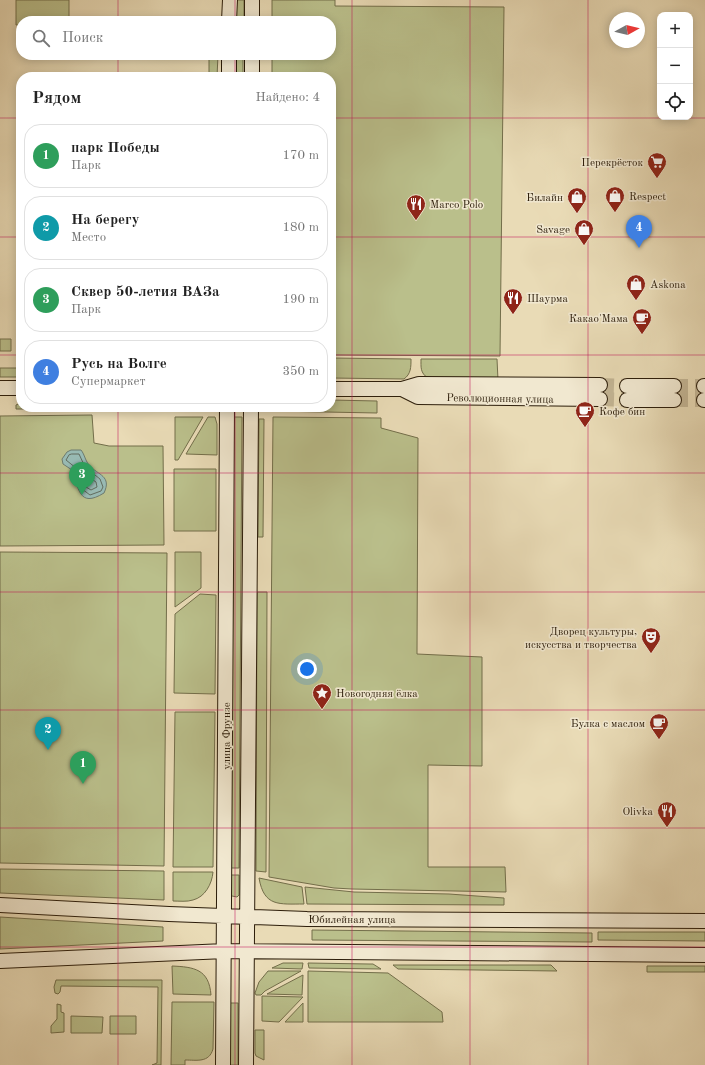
<!DOCTYPE html>
<html lang="ru">
<meta charset="utf-8">
<style>
:root{--surface:#fff;--page:#f6f6f6;--text:#222;--muted:#767676;--line:#e0e0e0;--accent:#7c3aed}
body{margin:0;font-family:"Old Standard TT",serif;background:var(--page);color:var(--text)}
.controls{position:absolute;right:12px;top:12px;display:grid;overflow:hidden;border-radius:8px;box-shadow:0 2px 10px #0003}
.controls button{width:36px;height:36px;display:grid;place-items:center;padding:0;border:0;border-bottom:1px solid var(--line);background:var(--surface);color:var(--text);font:20px sans-serif}
.compass{position:absolute;left:609px;top:12px;width:36px;height:36px;border-radius:50%;background:var(--surface);box-shadow:0 2px 10px #0003;rotate:82deg}
.you{position:absolute;left:307px;top:669px;width:14px;height:14px;margin:-10px;border:3px solid #fff;border-radius:50%;background:#1a73e8;box-shadow:0 0 0 6px #1a73e833}
.badge{display:grid;place-items:center;width:26px;height:26px;border-radius:50%;background:var(--accent);color:#fff;font-size:13px;font-weight:700}
.pin{position:absolute;translate:-50% -33px;filter:drop-shadow(0 1px 2px #0008)}
.pin::after{content:'';position:absolute;top:21px;width:14px;height:12px;background:inherit;clip-path:polygon(0 0,100% 0,50% 100%)}
.list{margin:0;padding:0;list-style:none}
h2{display:flex;justify-content:space-between;align-items:center;height:52px;margin:0;padding:0 16px;font-size:17px}
h2 small{font-size:13px;font-weight:400;color:var(--muted)}
.list li{display:grid;grid-template-columns:26px 1fr auto;gap:12px;align-items:center;box-sizing:border-box;height:64px;margin:0 8px 8px;padding:0 8px;border:1px solid var(--line);border-radius:16px}
.list b{display:block;font-size:15px;white-space:nowrap}
.list p{margin:0;font-size:13px;white-space:nowrap;color:var(--muted)}
.list em{font-size:13px;font-style:normal;color:var(--muted)}
.icon{flex:none;width:22px;height:22px;fill:none;stroke:currentColor;stroke-width:2;stroke-linecap:round;stroke-linejoin:round}
.map{position:relative;flex:none;width:705px;height:1065px;overflow:hidden}
.search{position:absolute;background:var(--surface);box-shadow:0 2px 10px #0003;left:16px;top:16px;width:320px;height:44px;display:flex;align-items:center;gap:10px;box-sizing:border-box;padding:0 14px;border-radius:16px;color:var(--muted);font-size:15px}
.panel{position:absolute;background:var(--surface);box-shadow:0 2px 10px #0003;left:16px;top:72px;width:320px;height:340px;border-radius:16px}
.map>svg:first-child{display:block}
</style>
<div class="map">
<svg width="705" height="1065" viewBox="0 0 705 1065">
<rect width="100%" height="100%" fill="#e9dbb6"/>
<filter id="stains"><feTurbulence type="fractalNoise" baseFrequency=".005" numOctaves="4"/><feColorMatrix values="0 0 0 0 .2 0 0 0 0 .09 0 0 0 0 .02 0 0 0 .5 -.17"/></filter>
<radialGradient id="worn" r=".72"><stop offset=".6" stop-color="#630" stop-opacity="0"/><stop offset="1" stop-color="#630" stop-opacity=".3"/></radialGradient>
<!-- green -->
<path fill="#babf8b" stroke="#736e4a" d="M16,0h53v21h-48v4h-5z
M235,0h9v21h-9z
M272,0h63v6l169,1 -4,349 -169,-1v-278h-59v-22h59v-34h-59z
M209,55h9l-1,22h-8z
M234,55h9v22h-9z
M0,339h11v12h-11z
M331,358l80,1c0,8 0,15 -7,20l-73,-1z
M421,359h76l1,21 -70,-2c-8,-5 -7,-11 -7,-19z
M0,368h21v9h-21z
M331,400l46,1v12l-104,-2v-4h58z
M21,403v4h70v2h-75v-4z
M104,407h61v3l-61,-1z
M175,407h32l4,4h-36z
M92,415l2,28 15,3h54l1,99 -164,1v-130z
M175,417h28l-25,43h-3z
M208,417h7l2,7v31l-31,-1z
M234,417h8l-3,451h-9z
M273,417l108,1v10l37,10 -1,216 65,3v109l-54,-1v102h77l1,25 -154,-3 -18,-1 -65,-11z
M259,419h5l-1,118h-5z
M174,469h42v62h-42z
M0,552l167,1 -3,313 -164,-3z
M175,552h26v36l-26,19z
M257,592h10l-1,280 -10,-1z
M200,594l16,1 -1,99 -41,-1 1,-79z
M175,712h40l-2,155h-40z
M0,869l164,2v29l-164,-7z
M173,872h40c-1,12 -8,25 -20,28 -6,2 -14,1 -20,1z
M230,875h9v20l-2,2 -5,-1 -2,-2z
M259,878l43,9 2,17c-25,0 -40,3 -45,-26z
M305,887l49,5 95,2 55,4v7l-197,-1z
M0,917l163,10v14l-163,8z
M312,930l280,3v9l-280,-2z
M598,932h107v9l-107,-1z
M283,963h20l-1,6 -30,-1z
M308,963l61,1h4l8,5 -72,-1z
M393,965h158l6,6 -159,-2z
M172,966c22,1 37,3 39,29l-38,-1z
M647,966h58v6h-58z
M268,971h33l-36,20 -4,4h-5l-1,-2 4,-11z
M308,971l80,2 54,39 1,10h-135z
M303,975l-1,20 -35,-1z
M56,980h106l-1,85h-9l5,-2 1,-76 -97,-1 -1,6 -2,2 -3,-1 -1,-6z
M262,996l41,1 -24,25 -17,-1z
M172,1002h42l-1,47c-4,14 -16,11 -28,11v5h-14z
M230,1003h8v62h-8z
M303,1003v19h-18z
M57,1004l4,1v7l3,1v19l-13,1v-7l6,-7z
M71,1016l32,1 -1,16h-31z
M110,1016h26v18h-26z
M255,1030h9v30l-8,-4 -1,-3z"/>
<!-- water -->
<path fill="#98bab3" stroke="#6d7b6f" d="M71,450h10c4,5 4,11 9,16 8,9 22,10 14,27 -26,16 -25,-6 -32,-23l-9,-6 -1,-5 5,-7z"/>
<g fill="none" stroke-linecap="round" stroke-linejoin="round">
<!-- shore -->
<path stroke="#626c5e" stroke-width="1" d="M72,454h7l6,13 15,12 3,8 -2,4 -11,4 -8,-6 -6,-21 -10,-8 3,-5z
M85,476h2l9,6 1,5 -6,3 -5,-3 -2,-9z"/>
<!-- secondary-tunnel -->
<path stroke="#c3b594" stroke-width="14" stroke-dasharray="14 7" stroke-linecap="butt" d="M600,385l27,1
M674,386h30
M600,399l27,1
M674,400h30"/>
<!-- secondary casing -->
<g stroke="#2c1d0a" stroke-width="16">
<path id="secondary" d="M229,21l1,-21
M252,21v-21
M229,77v-22
M252,77v-22
M627,386h47
M704,386h1
M0,388h21
M331,389h71l17,-5 181,1
M402,389l16,8 182,2
M627,400h47
M704,400h1
M0,905l169,9 138,5 398,2
M0,961l225,-10 480,4
M223,1065l4,-658
M246,1065l5,-658"/>
</g>
<!-- secondary -->
<use href="#secondary" stroke="#f1e8d0" stroke-width="14"/>
</g>
<!-- grid -->
<path fill="none" stroke="#c2185b" stroke-width="1" stroke-opacity="0.55" d="M118,0v21M235,0v21M352,0v1065M470,0v1065M588,0v1065M118,55v22M235,55v22M0,118h21M331,118h374M0,237h21M331,237h374M0,355h21M331,355h374M118,407v658M235,407v658M0,473h705M0,592h705M0,710h705M0,828h705M0,947h705"/>
<!-- icons -->
<defs>
<g id="supermarket-pin" transform="scale(1)"><path d="M0 17L-7.5 6A9.5 9.5 0 1 1 7.5 6Z" fill="#8f2418" stroke="#f1e8d0"/><path d="M-6-5.5h2.5l.6 2H6L4.5 2H-2.5L-4.4-4H-6ZM-1.5 3.2a1.3 1.3 0 1 0 .1 0ZM3 3.2a1.3 1.3 0 1 0 .1 0Z" fill="#fff"/></g>
<g id="shop-pin" transform="scale(1)"><path d="M0 17L-7.5 6A9.5 9.5 0 1 1 7.5 6Z" fill="#8f2418" stroke="#f1e8d0"/><path d="M-5-2.5h2.3a2.7 3.5 0 0 1 5.4 0H5L5.5 6h-11ZM-1.5-2.5h3a1.5 2.3 0 0 0-3 0Z" fill="#fff"/></g>
<g id="restaurant-pin" transform="scale(1)"><path d="M0 17L-7.5 6A9.5 9.5 0 1 1 7.5 6Z" fill="#8f2418" stroke="#f1e8d0"/><path d="M-5-6h1v4h1v-4h1v4h1v-4h1v5L-1.5 .5V6h-2V.5L-5-1ZM5-6V6H3V1.5H1.5Q1.5-4 5-6Z" fill="#fff"/></g>
<g id="cafe-pin" transform="scale(1)"><path d="M0 17L-7.5 6A9.5 9.5 0 1 1 7.5 6Z" fill="#8f2418" stroke="#f1e8d0"/><path d="M-5.5-4.5H6V0H3Q3 3.5 0 3.5H-2.5Q-5.5 3.5-5.5 0ZM3-3.2v2h1.7v-2ZM-6 4.5H4V6H-6Z" fill="#fff"/></g>
<g id="theatre-pin" transform="scale(1)"><path d="M0 17L-7.5 6A9.5 9.5 0 1 1 7.5 6Z" fill="#8f2418" stroke="#f1e8d0"/><path d="M-5-5.5Q0-4 5-5.5V0Q5 5 0 6Q-5 5-5 0ZM-3.3-2.5H-1v1.5H-3.3ZM1-2.5H3.3v1.5H1ZM-2.8 1Q0 5.5 2.8 1Z" fill="#fff"/></g>
<g id="sight-pin" transform="scale(1)"><path d="M0 17L-7.5 6A9.5 9.5 0 1 1 7.5 6Z" fill="#8f2418" stroke="#f1e8d0"/><path d="M0-6L1.8-2.2L6-1.7L2.9 1.2L3.7 5.4L0 3.3L-3.7 5.4L-2.9 1.2L-6-1.7L-1.8-2.2Z" fill="#fff"/></g>
</defs>
<g fill-rule="evenodd">
<use href="#supermarket-pin" x="657" y="162"/>
<use href="#shop-pin" x="615" y="196"/>
<use href="#shop-pin" x="577" y="197"/>
<use href="#restaurant-pin" x="416" y="204"/>
<use href="#shop-pin" x="584" y="229"/>
<use href="#shop-pin" x="636" y="284"/>
<use href="#restaurant-pin" x="513" y="298"/>
<use href="#cafe-pin" x="642" y="318"/>
<use href="#cafe-pin" x="585" y="411"/>
<use href="#theatre-pin" x="651" y="637"/>
<use href="#sight-pin" x="322" y="693"/>
<use href="#cafe-pin" x="659" y="723"/>
<use href="#restaurant-pin" x="667" y="811"/>
</g>
<g text-anchor="middle" stroke-width="3" stroke-linejoin="round" paint-order="stroke">
<!-- poi labels -->
<g font-size="11" fill="#2c1d0a" stroke="#f1e8d0" text-anchor="end">
<text x="643" y="166">Перекрёсток</text>
<text x="629" y="200" text-anchor="start">Respect</text>
<text x="563" y="201">Билайн</text>
<text x="430" y="208" text-anchor="start">Marco Polo</text>
<text x="570" y="233">Savage</text>
<text x="650" y="288" text-anchor="start">Askona</text>
<text x="527" y="302" text-anchor="start">Шаурма</text>
<text x="628" y="322">Какао'Мама</text>
<text x="599" y="415" text-anchor="start">Кофе бин</text>
<text x="637" y="635">Дворец культуры,<tspan x="637" dy="13">искусства и творчества</tspan></text>
<text x="336" y="697" text-anchor="start">Новогодняя ёлка</text>
<text x="645" y="727">Булка с маслом</text>
<text x="653" y="815">Olivka</text>
</g>
<!-- street labels -->
<g font-size="11" fill="#2c1d0a" stroke="#f1e8d0">
<text transform="translate(500 398) rotate(1)" y="4">Революционная улица</text>
<text transform="translate(226 736) rotate(-90)" y="4">улица Фрунзе</text>
<text x="352" y="923">Юбилейная улица</text>
</g>
</g>
<rect width="100%" height="100%" filter="url(#stains)"/>
<rect width="100%" height="100%" fill="url(#worn)"/>
</svg>
<div class="controls">
<button>+</button>
<button>−</button>
<button><svg class="icon" aria-label="locate" viewBox="0 0 24 24"><circle cx="12" cy="12" r="6"/><path d="M12 2v4M12 18v4M2 12h4M18 12h4"/></svg></button>
</div>
<svg class="compass" viewBox="-18 -18 36 36"><path d="M0-13l5 13h-10z" fill="#e53935"/><path d="M0 13l5-13h-10z" fill="#767676"/></svg>
<div class="you"></div>
<div class="pin badge" style="left:83px;top:784px;background:#2e9e5b">1</div>
<div class="pin badge" style="left:48px;top:750px;background:#0f9aa8">2</div>
<div class="pin badge" style="left:82px;top:495px;background:#2e9e5b">3</div>
<div class="pin badge" style="left:639px;top:248px;background:#3f7fe0">4</div>
<div class="search"><svg class="icon" aria-label="search" viewBox="0 0 24 24"><circle cx="10" cy="10" r="6"/><path d="M15 15l6 6"/></svg>Поиск</div>
<section class="panel">
<h2>Рядом<small>Найдено: 4</small></h2>
<ul class="list">
<li><span class="badge" style="background:#2e9e5b">1</span><div><b>парк Победы</b><p>Парк</p></div><em>170 m</em></li>
<li><span class="badge" style="background:#0f9aa8">2</span><div><b>На берегу</b><p>Место</p></div><em>180 m</em></li>
<li><span class="badge" style="background:#2e9e5b">3</span><div><b>Сквер 50-летия ВАЗа</b><p>Парк</p></div><em>190 m</em></li>
<li><span class="badge" style="background:#3f7fe0">4</span><div><b>Русь на Волге</b><p>Супермаркет</p></div><em>350 m</em></li>
</ul>
</section>
</div>
